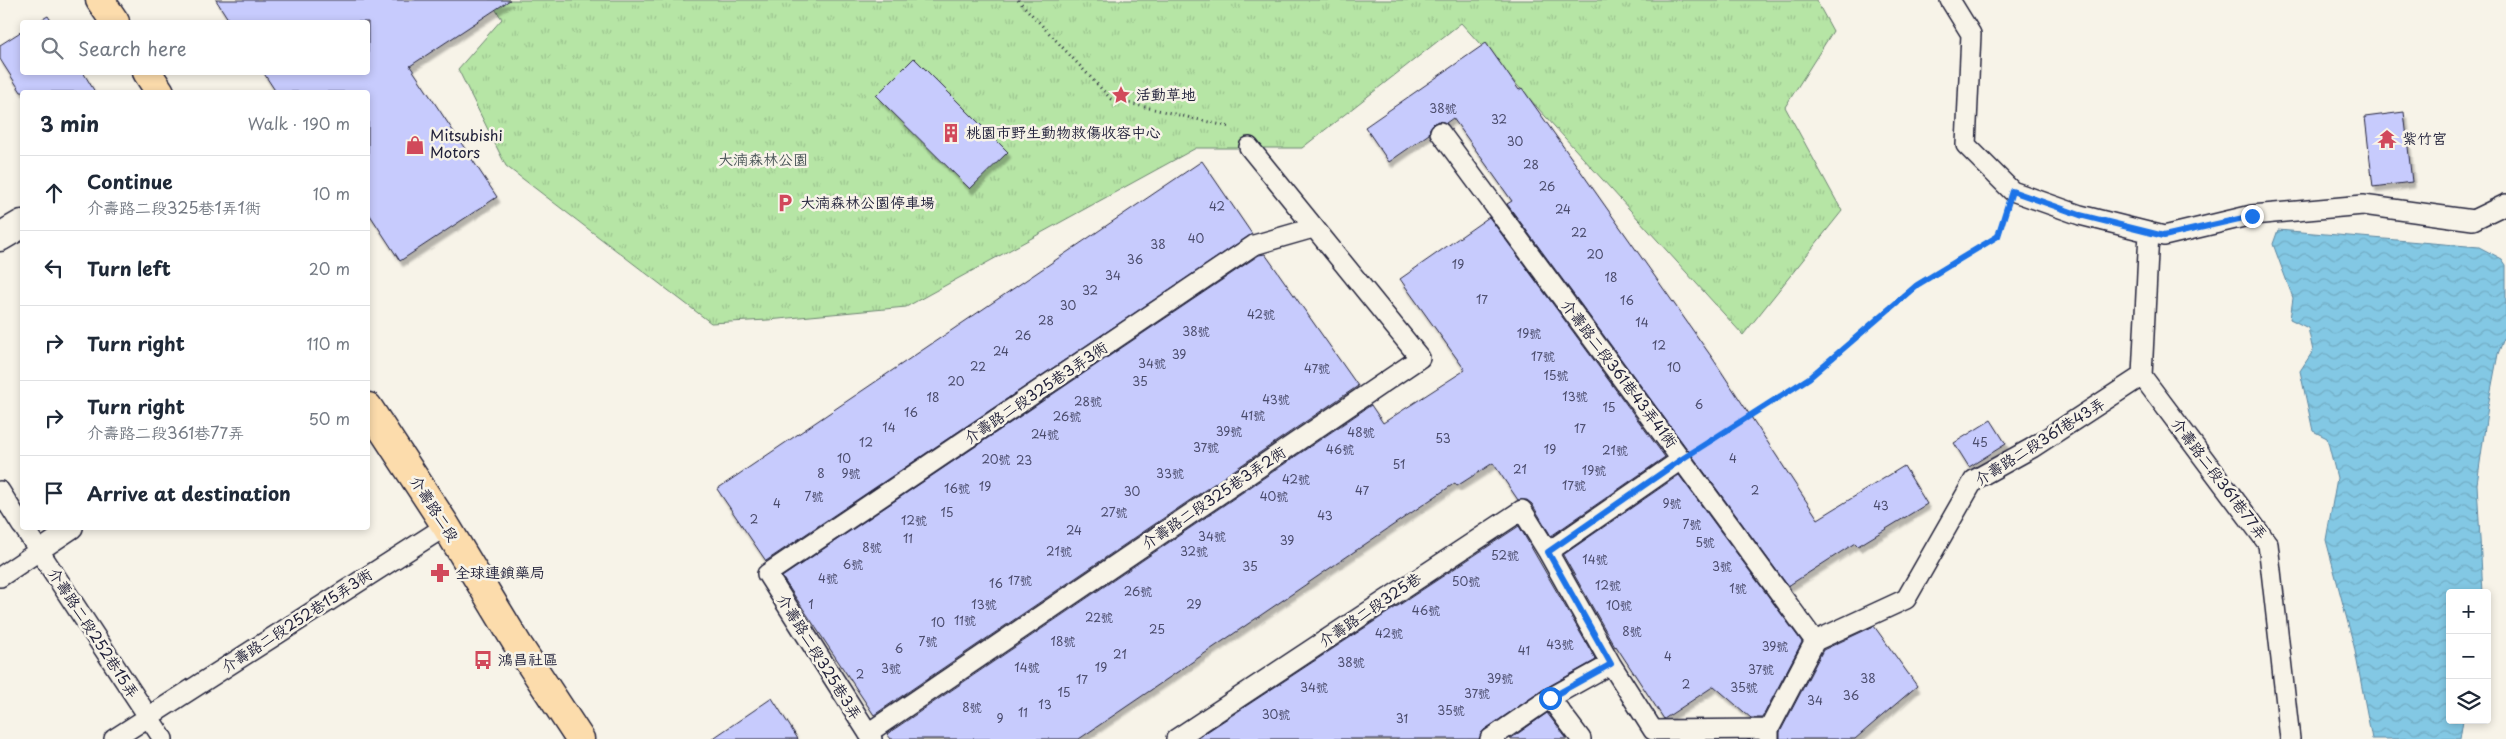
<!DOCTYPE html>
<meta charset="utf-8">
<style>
:root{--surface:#fff;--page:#f6f6f7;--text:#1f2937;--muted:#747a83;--line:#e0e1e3}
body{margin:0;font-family:"Playpen Sans","LXGW WenKai TC",sans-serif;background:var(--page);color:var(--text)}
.controls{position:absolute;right:15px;bottom:15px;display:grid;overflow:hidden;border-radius:5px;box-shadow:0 2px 8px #0003}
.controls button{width:45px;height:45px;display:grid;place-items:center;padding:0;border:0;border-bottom:1px solid var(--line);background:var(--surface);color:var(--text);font:25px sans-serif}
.stop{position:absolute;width:15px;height:15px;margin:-11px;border:4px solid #1a73e8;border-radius:50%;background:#fff}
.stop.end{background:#1a73e8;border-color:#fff;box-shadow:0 1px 5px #0008}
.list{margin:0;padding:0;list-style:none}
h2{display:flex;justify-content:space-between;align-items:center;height:65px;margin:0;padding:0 20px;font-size:21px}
h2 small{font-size:16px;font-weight:400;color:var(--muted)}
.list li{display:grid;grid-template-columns:32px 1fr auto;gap:15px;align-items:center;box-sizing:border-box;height:75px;padding:0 20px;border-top:1px solid var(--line)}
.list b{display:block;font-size:19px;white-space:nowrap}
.list p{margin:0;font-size:16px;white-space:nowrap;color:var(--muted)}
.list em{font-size:16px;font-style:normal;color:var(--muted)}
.icon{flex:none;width:28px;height:28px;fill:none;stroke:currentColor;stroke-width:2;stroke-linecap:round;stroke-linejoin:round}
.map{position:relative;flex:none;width:2506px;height:739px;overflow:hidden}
.search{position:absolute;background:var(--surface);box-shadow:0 2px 8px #0003;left:20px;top:20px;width:350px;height:55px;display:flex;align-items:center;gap:12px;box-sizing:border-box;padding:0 18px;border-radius:5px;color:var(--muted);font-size:19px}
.panel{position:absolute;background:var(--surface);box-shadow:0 2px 8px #0003;left:20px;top:90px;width:350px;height:440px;border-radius:5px}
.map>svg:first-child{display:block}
</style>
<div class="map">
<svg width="2506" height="739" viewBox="0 0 2506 739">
<defs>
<pattern id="park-tufts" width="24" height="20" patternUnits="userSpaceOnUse" patternTransform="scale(1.25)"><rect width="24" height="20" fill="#b6e5a5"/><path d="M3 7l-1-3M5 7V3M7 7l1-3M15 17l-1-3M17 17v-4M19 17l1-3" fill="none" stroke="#9cc48f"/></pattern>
<pattern id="water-waves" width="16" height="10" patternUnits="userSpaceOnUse" patternTransform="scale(1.25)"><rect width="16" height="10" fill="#83c8e4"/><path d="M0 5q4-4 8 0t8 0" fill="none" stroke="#71acc4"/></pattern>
<filter id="shadow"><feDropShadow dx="3" dy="5.5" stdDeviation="1" flood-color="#0004"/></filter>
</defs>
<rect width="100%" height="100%" fill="#f7f3e8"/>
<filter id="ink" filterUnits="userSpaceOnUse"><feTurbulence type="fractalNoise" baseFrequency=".02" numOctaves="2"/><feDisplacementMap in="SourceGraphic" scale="10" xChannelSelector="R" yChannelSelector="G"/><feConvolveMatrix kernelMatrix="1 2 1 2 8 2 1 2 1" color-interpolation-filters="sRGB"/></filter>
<g filter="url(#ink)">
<!-- park -->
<path fill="url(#park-tufts)" stroke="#6c8470" d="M489,0h1327l17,31 -48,76 57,104 -99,124 -282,-312 -159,125h-106l-290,159 -138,13 -57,3 -205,-157 -48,-97 44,-50z"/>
<!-- water -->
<path fill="url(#water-waves)" stroke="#5c86a0" d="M2278,230l201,17 23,12 4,6v68l-8,21 -10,52 -11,78 6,109h-33v127h13l-3,19h-88l-18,-93 -28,-106 11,-62 -10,-40 -14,-7 -13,-60 13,-20 -5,-23 -18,-9 3,-21 -20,-54z"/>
<!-- building -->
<path fill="#c7cbfd" stroke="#22223b" filter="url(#shadow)" d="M216,0h294l-100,66 87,131 -97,64 -32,-49v-120h-92l-13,-20h105v-50h-138z
M48,16l4,6h-15z
M22,31v41h61l12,20h-74l-21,-33v-14z
M1486,43l33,47 3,-2 191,271 105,160 86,-53 23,38 -69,42 -3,-3 -67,43 -281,-382 5,-3 -59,-83 -7,5 -7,-2 -5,2 -4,5 -1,6 -40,28 -24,-35z
M914,58l94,94 -38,37 -94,-93z
M2404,112l8,70 -39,5 -8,-70z
M1202,161l50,73 -486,327 -49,-72z
M1489,217l176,240 -114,79 -19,-32 -5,-4h-9l-25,-37 -36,23 -2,-3 -376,256h-188l-4,-5 484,-329 12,18 82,-53 -65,-91z
M1265,254l93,132 -484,329 -92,-138 477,-322z
M1991,420l15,24 -37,23 -15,-24z
M1679,475l123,167 -40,76h-11l-37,-32 -50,33 -48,-73 -1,1 -52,-92z
M1519,526l77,134 -52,29 -60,41 -5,9h-283z
M1874,626l43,60 -62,53h-75v-7l43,-82z
M772,698l26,41h-86z
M1547,713l20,26h-57z"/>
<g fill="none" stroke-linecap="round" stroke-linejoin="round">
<!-- lane casing -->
<g stroke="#22223b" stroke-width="22">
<path id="lane" d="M1950,0l21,34 -5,111 46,46 68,24 84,21 88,-21 111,-10 110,15 33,-16
M1440,132l375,509
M2142,376l126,168 22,195
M2142,376l7,-144
M1682,459l-134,93 63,112 42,66 116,-1
M0,491l22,35
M24,528l139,211
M0,577l73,-49
M1550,698l31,41
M868,733l552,-375 -171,-211
M114,739l332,-213
M872,739l-105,-165 487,-329 59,-17
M1176,739l346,-229 26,42
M1490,739l60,-41 61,-34
M1769,739v-10l46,-88 91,-42 68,-119 58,-32 110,-72"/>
</g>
<!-- secondary casing -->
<g stroke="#22223b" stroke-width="31">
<path id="secondary" d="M0,237l22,-13"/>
</g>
<!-- primary casing -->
<g stroke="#22223b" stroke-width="31">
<path id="primary" d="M100,0l15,22
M147,72l13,20
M368,407l78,119 72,119 62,94"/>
</g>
<!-- path -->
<path stroke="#22223b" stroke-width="3" stroke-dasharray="1 4" stroke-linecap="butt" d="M1018,0l93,99 119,28
M1704,445l105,-67 108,-93 81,-49 6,-18"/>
<!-- lane -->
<use href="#lane" stroke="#f7f3e8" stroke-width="19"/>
<!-- secondary -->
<use href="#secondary" stroke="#f7f3e8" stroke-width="28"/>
<!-- primary -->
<use href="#primary" stroke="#fcdcac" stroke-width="28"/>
</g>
</g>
<g fill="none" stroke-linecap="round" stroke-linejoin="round" filter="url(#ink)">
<!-- route -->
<path stroke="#1a73e8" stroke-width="6" d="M1550,698l61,-34 -63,-112 134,-93 127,-81 108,-93 81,-49 14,-45 68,24 84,21 88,-20"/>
</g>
<!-- icons -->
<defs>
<g id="sight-bare" transform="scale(1.5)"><path d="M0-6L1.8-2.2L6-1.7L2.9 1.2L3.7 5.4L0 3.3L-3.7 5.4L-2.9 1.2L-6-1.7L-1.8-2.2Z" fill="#d1495b" stroke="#f7f3e8" stroke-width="2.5" paint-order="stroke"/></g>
<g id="building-bare" transform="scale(1.5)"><path d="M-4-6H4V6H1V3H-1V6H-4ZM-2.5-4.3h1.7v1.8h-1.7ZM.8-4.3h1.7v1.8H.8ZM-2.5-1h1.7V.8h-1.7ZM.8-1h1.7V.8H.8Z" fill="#d1495b" stroke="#f7f3e8" stroke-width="2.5" paint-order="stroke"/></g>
<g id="temple-bare" transform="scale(1.5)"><path d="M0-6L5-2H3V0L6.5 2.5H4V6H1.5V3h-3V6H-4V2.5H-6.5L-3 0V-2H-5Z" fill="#d1495b" stroke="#f7f3e8" stroke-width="2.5" paint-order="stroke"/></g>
<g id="shop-bare" transform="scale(1.5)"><path d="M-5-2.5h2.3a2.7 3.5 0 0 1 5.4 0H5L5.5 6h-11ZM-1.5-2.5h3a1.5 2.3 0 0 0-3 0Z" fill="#d1495b" stroke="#f7f3e8" stroke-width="2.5" paint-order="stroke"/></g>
<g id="parking-bare" transform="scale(1.5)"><path d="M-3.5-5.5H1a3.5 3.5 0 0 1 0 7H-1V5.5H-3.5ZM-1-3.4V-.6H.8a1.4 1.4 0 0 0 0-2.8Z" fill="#d1495b" stroke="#f7f3e8" stroke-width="2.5" paint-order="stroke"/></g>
<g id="pharmacy-bare" transform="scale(1.5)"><path d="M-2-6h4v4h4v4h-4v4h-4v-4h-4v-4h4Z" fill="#d1495b" stroke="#f7f3e8" stroke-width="2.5" paint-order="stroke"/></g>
<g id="bus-bare" transform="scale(1.5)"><path d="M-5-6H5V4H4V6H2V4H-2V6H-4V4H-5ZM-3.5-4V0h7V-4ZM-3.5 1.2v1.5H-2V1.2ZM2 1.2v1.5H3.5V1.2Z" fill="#d1495b" stroke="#f7f3e8" stroke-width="2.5" paint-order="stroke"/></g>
</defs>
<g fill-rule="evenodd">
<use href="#sight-bare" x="1121" y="95"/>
<use href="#building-bare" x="951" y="133"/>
<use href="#temple-bare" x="2387" y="139"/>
<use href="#shop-bare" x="415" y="145"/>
<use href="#parking-bare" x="785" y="203"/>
<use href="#pharmacy-bare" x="440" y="573"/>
<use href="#bus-bare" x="483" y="660"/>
</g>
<g text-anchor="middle" stroke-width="5" stroke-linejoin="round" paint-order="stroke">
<!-- number labels -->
<g font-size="12" fill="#4b4c6c">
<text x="1443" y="113">38號</text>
<text x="1499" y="124">32</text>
<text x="1515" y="146">30</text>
<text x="1531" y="169">28</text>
<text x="1547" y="191">26</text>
<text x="1217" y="211">42</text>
<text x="1563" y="214">24</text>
<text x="1579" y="237">22</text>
<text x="1196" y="243">40</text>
<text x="1158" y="249">38</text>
<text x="1595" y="259">20</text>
<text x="1135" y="264">36</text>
<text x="1458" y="269">19</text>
<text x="1113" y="280">34</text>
<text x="1611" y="282">18</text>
<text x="1090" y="295">32</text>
<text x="1482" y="304">17</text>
<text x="1627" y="305">16</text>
<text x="1068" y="310">30</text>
<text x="1261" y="319">42號</text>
<text x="1046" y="325">28</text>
<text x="1642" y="327">14</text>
<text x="1196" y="336">38號</text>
<text x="1529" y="338">19號</text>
<text x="1023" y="340">26</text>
<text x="1659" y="350">12</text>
<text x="1001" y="356">24</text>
<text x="1179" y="359">39</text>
<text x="1543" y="361">17號</text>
<text x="1152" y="368">34號</text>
<text x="978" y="371">22</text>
<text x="1674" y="372">10</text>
<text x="1317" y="373">47號</text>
<text x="1556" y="380">15號</text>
<text x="956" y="386">20</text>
<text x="1140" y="386">35</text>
<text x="1575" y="401">13號</text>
<text x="933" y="402">18</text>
<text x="1276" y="404">43號</text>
<text x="1088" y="406">28號</text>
<text x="1699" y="409">6</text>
<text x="1609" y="412">15</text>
<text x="911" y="417">16</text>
<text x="1253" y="420">41號</text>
<text x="1067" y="421">26號</text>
<text x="889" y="432">14</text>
<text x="1580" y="433">17</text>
<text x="1229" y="436">39號</text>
<text x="1361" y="437">48號</text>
<text x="1045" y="439">24號</text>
<text x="1443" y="443">53</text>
<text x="866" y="447">12</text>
<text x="1980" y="447">45</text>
<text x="1206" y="452">37號</text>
<text x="1340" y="454">46號</text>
<text x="1550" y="454">19</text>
<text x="1615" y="455">21號</text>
<text x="844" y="463">10</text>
<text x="1733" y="463">4</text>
<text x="996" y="464">20號</text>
<text x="1024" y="465">23</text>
<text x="1399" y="469">51</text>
<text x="1520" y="474">21</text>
<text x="1594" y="475">19號</text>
<text x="821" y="478">8</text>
<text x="851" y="478">9號</text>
<text x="1170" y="478">33號</text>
<text x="1296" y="484">42號</text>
<text x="1574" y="490">17號</text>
<text x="985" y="491">19</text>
<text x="957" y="493">16號</text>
<text x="1362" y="495">47</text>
<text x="1755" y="495">2</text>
<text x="1132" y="496">30</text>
<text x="814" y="501">7號</text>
<text x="1274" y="501">40號</text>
<text x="777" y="508">4</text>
<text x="1672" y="508">9號</text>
<text x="1881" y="510">43</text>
<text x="947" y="517">15</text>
<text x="1114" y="517">27號</text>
<text x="1325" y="520">43</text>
<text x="754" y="524">2</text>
<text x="914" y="525">12號</text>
<text x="1692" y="529">7號</text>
<text x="1074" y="535">24</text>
<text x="1212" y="541">34號</text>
<text x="908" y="543">11</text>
<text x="1287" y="545">39</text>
<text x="1705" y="547">5號</text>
<text x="872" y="552">8號</text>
<text x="1059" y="556">21號</text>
<text x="1194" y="556">32號</text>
<text x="1505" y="560">52號</text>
<text x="1595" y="564">14號</text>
<text x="853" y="569">6號</text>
<text x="1250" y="571">35</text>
<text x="1722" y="571">3號</text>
<text x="828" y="583">4號</text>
<text x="1020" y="585">17號</text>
<text x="1466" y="586">50號</text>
<text x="996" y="588">16</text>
<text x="1608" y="590">12號</text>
<text x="1738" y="593">1號</text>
<text x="1138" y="596">26號</text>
<text x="811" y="609">1</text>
<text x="984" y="609">13號</text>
<text x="1194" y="609">29</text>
<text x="1619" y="610">10號</text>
<text x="1426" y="615">46號</text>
<text x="1099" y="622">22號</text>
<text x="965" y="625">11號</text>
<text x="938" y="627">10</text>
<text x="1157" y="634">25</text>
<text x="1632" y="636">8號</text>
<text x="1389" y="638">42號</text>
<text x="928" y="646">7號</text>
<text x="1063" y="646">18號</text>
<text x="1560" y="649">43號</text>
<text x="1775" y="651">39號</text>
<text x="899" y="653">6</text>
<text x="1524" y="655">41</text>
<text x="1120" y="659">21</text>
<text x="1668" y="661">4</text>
<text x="1351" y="667">38號</text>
<text x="1027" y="672">14號</text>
<text x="1101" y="672">19</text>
<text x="891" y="673">3號</text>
<text x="1761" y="674">37號</text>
<text x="860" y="679">2</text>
<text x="1500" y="683">39號</text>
<text x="1868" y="683">38</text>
<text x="1082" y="684">17</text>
<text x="1686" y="689">2</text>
<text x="1314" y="692">34號</text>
<text x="1744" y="692">35號</text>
<text x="1064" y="697">15</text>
<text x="1477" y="698">37號</text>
<text x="1851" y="700">36</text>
<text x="1815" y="705">34</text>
<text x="1045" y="709">13</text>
<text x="972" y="712">8號</text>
<text x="1451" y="715">35號</text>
<text x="1023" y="717">11</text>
<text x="1276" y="719">30號</text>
<text x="1000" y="723">9</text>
<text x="1402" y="723">31</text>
</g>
<!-- poi labels -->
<g font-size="15" fill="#22223b" stroke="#f7f3e8" text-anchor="start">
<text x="1136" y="100">活動草地</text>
<text x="966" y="138">桃園市野生動物救傷收容中心</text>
<text x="430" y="141">Mitsubishi<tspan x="430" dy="17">Motors</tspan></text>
<text x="2402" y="144">紫竹宮</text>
<text x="800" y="208">大湳森林公園停車場</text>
<text x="455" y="578">全球連鎖藥局</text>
<text x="498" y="665">鴻昌社區</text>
</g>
<!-- park labels -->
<g font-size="15" fill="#475356" stroke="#f7f3e8">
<text x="763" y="165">大湳森林公園</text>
</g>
<!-- street labels -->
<g font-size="15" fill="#22223b" stroke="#f7f3e8">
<text transform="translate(1619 374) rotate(53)" y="5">介壽路二段361巷43弄41衖</text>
<text transform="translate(1036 393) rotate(-34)" y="5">介壽路二段325巷3弄3衖</text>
<text transform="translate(2040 442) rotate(-32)" y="5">介壽路二段361巷43弄</text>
<text transform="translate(2219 479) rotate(53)" y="5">介壽路二段361巷77弄</text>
<text transform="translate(1214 498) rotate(-34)" y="5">介壽路二段325巷3弄2衖</text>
<text transform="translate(434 509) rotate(57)" y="5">介壽路二段</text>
<text transform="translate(1370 610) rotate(-34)" y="5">介壽路二段325巷</text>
<text transform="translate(297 621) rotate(-33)" y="5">介壽路二段252巷15弄3衖</text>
<text transform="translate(93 633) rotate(57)" y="5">介壽路二段252巷15弄</text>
<text transform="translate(819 657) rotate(58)" y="5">介壽路二段325巷3弄</text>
</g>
</g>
</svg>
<div class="controls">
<button>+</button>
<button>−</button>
<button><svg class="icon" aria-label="layers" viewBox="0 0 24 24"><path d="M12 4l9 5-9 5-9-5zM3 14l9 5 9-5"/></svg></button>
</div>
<div class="stop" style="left:1550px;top:698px"></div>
<div class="stop end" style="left:2252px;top:216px"></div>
<div class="search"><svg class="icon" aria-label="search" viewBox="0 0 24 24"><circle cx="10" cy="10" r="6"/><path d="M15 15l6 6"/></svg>Search here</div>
<section class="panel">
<h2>3 min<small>Walk · 190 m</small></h2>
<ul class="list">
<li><svg class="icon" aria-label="ahead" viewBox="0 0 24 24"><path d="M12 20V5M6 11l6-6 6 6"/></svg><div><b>Continue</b><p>介壽路二段325巷1弄1衖</p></div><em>10 m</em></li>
<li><svg class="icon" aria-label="left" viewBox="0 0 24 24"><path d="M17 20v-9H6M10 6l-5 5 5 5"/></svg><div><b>Turn left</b></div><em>20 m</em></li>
<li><svg class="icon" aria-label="right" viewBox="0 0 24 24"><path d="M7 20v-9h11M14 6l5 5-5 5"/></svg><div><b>Turn right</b></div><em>110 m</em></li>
<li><svg class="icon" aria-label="right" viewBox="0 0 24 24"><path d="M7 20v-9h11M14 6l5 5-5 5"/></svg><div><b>Turn right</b><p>介壽路二段361巷77弄</p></div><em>50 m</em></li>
<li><svg class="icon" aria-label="arrive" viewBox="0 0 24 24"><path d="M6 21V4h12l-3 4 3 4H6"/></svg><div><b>Arrive at destination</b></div></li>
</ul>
</section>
</div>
